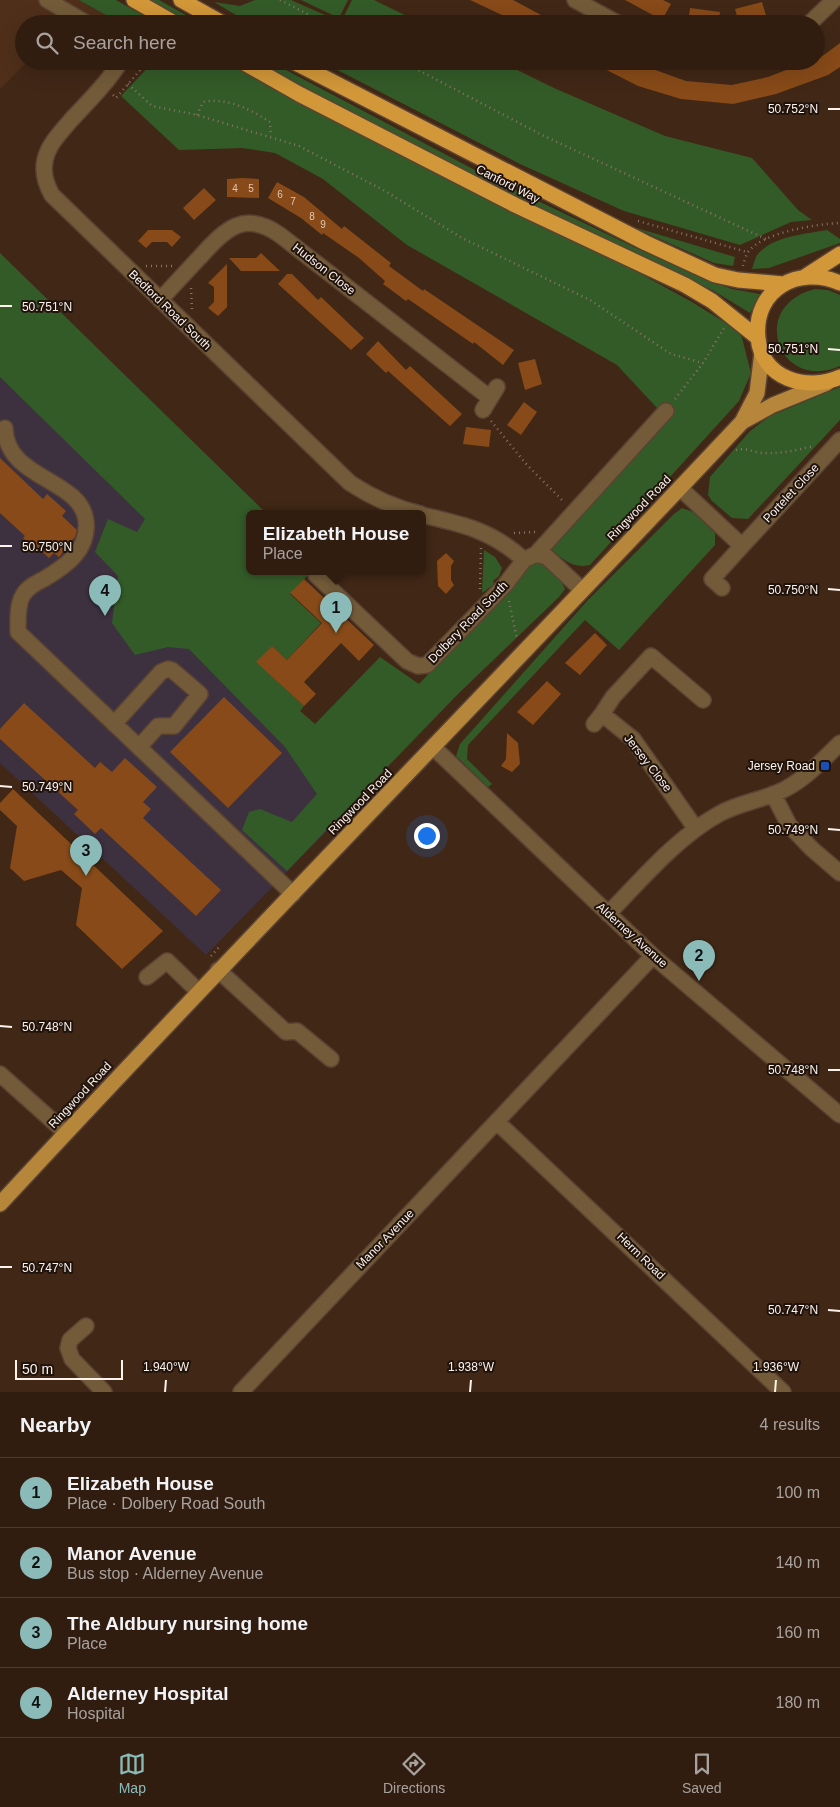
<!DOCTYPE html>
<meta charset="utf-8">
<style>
:root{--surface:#311d10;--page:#392619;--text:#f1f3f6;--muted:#a8a29f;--line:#4c3b30;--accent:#8bbbb9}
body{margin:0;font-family:Helvetica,sans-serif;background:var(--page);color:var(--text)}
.scale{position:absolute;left:15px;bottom:12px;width:108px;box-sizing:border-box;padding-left:5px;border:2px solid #fdf2ec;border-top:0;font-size:14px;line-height:18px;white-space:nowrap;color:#fdf2ec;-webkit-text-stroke:4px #1f130c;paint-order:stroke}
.you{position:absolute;left:426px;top:835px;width:18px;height:18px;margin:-12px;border:4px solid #fff;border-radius:50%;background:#1a73e8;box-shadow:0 0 0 8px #1a73e833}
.badge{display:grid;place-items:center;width:32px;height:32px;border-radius:50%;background:var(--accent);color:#111;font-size:16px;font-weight:700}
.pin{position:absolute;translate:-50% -41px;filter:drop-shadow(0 1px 2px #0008)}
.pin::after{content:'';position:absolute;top:26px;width:18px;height:15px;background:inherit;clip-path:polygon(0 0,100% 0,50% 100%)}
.popup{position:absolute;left:246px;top:510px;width:180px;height:65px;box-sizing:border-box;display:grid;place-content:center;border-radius:8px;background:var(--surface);filter:drop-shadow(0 1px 4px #0005);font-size:16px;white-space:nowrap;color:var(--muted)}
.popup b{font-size:19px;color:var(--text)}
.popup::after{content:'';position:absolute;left:50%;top:100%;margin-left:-10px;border:10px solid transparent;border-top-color:var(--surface)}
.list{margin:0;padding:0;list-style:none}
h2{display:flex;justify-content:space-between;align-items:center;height:65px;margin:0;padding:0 20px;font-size:21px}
h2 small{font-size:16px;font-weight:400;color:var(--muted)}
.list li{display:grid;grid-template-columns:32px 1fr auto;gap:15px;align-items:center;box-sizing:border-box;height:70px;padding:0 20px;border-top:1px solid var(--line)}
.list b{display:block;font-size:19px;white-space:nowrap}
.list p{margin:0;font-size:16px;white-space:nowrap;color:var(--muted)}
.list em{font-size:16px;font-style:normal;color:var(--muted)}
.icon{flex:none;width:28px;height:28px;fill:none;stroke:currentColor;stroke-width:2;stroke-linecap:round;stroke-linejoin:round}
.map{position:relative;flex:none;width:840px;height:1392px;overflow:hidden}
.search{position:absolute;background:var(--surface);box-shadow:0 5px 20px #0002;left:15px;right:15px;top:15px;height:55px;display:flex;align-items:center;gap:12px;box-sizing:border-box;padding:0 18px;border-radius:28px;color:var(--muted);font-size:19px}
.sheet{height:345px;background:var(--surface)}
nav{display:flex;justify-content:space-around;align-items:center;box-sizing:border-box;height:70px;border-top:1px solid var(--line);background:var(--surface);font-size:14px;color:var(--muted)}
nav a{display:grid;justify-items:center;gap:2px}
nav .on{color:var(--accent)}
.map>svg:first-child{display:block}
</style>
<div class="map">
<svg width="840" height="1392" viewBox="0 0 840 1392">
<rect width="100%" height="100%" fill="#412716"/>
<!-- built -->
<path fill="#4f2f1a" d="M0,0h79l43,24h-98v37h4l-28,28z"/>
<!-- medical -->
<path fill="#3d313f" d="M0,253l267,261h-17v58l-56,61 160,170 -148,152 -206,-192z"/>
<!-- green -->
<path fill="#335b28" d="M79,0h37l42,24h-36z
M146,0h13l43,24h-14z
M255,0h36l50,22 11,-22h22l49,24h-172l-37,-22 26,4z
M301,0h47l-9,18z
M154,61h72l68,39 221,105 177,97 45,28 5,8 9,35 -12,28 -149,164c-17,4 -26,-5 -39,-16v-5l122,-132 -10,-9 -5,6 -41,-44 -210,-120 -84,-66 -48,-26 -33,-5 -63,2 -58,-54z
M255,61h14l219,116 154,74 65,29 25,9 28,5 -10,19 -36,-22 -196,-90z
M320,61h179l55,27 111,48 87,22 46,52 14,10 -21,2 -51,23 -116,-34 -104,-47z
M633,227l102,30 -2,9 -19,-3z
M827,230l13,9v4l-71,25 -17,1c2,-5 3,-12 6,-15 15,-18 48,-20 69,-24z
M0,253l267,261h-17v58h61l-21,22 31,29 -34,37 -15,-14 -15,16 47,44 -4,5 15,13 65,-67 39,27 115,-122c15,3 25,13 31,27l-6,8 -102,98 -170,176 -45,-41 7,-18 11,-3 32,13 25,-28 -32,-47 -96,-98 -21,-2 -33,8 -23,-32 6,-47 -23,-24 13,-33 29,13 8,-13 -145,-142z
M815,289l13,1 12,5v71c-61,27 -93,-60 -25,-77z
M840,387v33l-92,99 -16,-1 -20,-17 -4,-6 2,-18 40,-46 20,-15z
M682,508l11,4 22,21v12l-96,105 -34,-30 -117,125 -1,14 25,25 -4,3 -32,-31 4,-12 127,-143 87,-87z
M484,550l11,7 7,11 -3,8 -6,5 1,3 -12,9z"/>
<!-- building -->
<path fill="#874a18" d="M470,0h43l28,15 -4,9h-16z
M625,0h38l8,4 -9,16z
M762,2l5,17 -17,5h-11l-4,-15z
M690,8l30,4 -2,12h-30z
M840,43v24l-12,8 -52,19 -43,10 -52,-5 -43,-13 -49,-25h41l56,20 46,4 36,-8 39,-15 2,4z
M243,178l16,1v19l-32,-1v-18z
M277,182l27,15 38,32 2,-3 47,37 -2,3 34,25 1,-2 90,61 -11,15 -29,-23 -1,2 -65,-45 -2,2 -23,-17 2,-3 -26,-23 -36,-25 -1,2 -21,-17 -33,-20z
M204,188l12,12 -22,20 -11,-12z
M148,230h24l9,7 -9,10 -5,-5h-15l-6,6 -8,-7z
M261,253l19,18h-39l-12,-13h27z
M227,264v43l-9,9 -10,-8 6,-6v-15l-6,-4z
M287,274h5l26,26 3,-3 43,41 -13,12 -73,-66z
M378,341l28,29 4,-4 52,48 -12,12 -62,-55 -2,2 -20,-19z
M535,359l7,25 -17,6 -7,-27z
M524,402l13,10 -16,23 -14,-10z
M466,427l25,3 -2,17 -26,-3z
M0,458l43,41 4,-5 19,17 -4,5 15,14 -2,7 -16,20 -5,-4 -5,5 -11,-10 -1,3 -14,-13 2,-2 -25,-23z
M446,553l8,8 -3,5v14l3,5 -8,9 -8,-8 -1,-25z
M304,579l70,66 -15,16 -18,-18 -37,39 12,12 -12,12 -48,-44 16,-16 15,14 35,-37 -32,-30z
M595,633l12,12 -27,30 -15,-12z
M547,681l14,13 -28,31 -16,-13z
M224,697l58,56 -54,55 -58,-56z
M24,703l71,65 5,-6 12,10 13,-14 32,29 -14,15 8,7 -8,9 78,72 -25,26 -95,-88 -6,6 -21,-20 4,-4 -78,-71v-10z
M507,733l11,10 2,21 -8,8 -11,-6 5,-7z
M13,789l150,142 -41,38 -46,-44 6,-37 -21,-18 -37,11 -14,-13 7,-42 -17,-16v-7z"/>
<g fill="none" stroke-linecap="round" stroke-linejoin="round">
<!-- minor casing -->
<g stroke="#5b4334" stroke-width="18">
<path id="minor" d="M47,0l41,24
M575,0l44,24
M809,24l25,-24
M121,61c-14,22 -32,40 -50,59 -8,10 -18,19 -23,31 -7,15 -4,30 4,44l298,288c23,15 44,25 71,31
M160,300c13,-14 26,-28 39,-42 26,-28 44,-49 81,-23l210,163
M483,410l14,-23
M5,428c1,52 76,50 81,93 3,29 -20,45 -42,58 -8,4 -16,8 -21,16 -6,10 -5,25 -5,37l275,262
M680,488l62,58 98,-106
M422,515c40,9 71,16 102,45
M536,554l130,-143
M528,558l8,-4 11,3 34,32
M316,575l91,86 11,5 9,-1 78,-80 19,-25
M722,588l-10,-9 30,-33
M602,714l11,-17 38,-41 52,44
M114,724l47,-52 7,-3 4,1 28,24 -26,32h-16l-19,21
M594,724l8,-10 31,25 63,90
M433,747l220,209 187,159
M773,794l16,31 23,24 28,24
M608,914c34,-35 68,-76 111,-100 21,-12 47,-14 68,-26 20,-11 37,-29 53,-45
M218,970l68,62 11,-1 34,28
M147,977l20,-16 31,30
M0,1074l66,59
M497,1122l286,270
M86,1326l-16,14 -2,8 4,11 32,33
M241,1392l412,-436"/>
</g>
<!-- major casing -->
<g stroke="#5b4334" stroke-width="18">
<path id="major" d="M742,422l31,-17 54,-22
M0,1204c244,-264 496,-520 742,-782l15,-29 5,-41"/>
</g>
<!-- highway casing -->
<g stroke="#5b4334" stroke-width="18">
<path id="highway" d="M134,0l42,24
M181,0l43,24
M241,61l58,33 216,111 170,80 27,16 46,37
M292,61l354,182 69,32 23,5 45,4
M806,276l34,-22
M840,283c-41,-18 -87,6 -82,55 4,41 49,54 82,39"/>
</g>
<!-- path -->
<path stroke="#887467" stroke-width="2.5" stroke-dasharray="1 4" stroke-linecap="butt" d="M280,0l47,24
M401,61l141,74 224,104
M128,84l24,22 45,9 102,31 86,45 77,47 128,62 81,54 32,9
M113,95l3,3 32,-37
M197,115l6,-13c23,-5 47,7 67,20l1,14
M638,221l109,31
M146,266h27
M743,266c1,-4 3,-11 5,-14 15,-20 69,-28 92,-29
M191,288l1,22
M675,399l28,-36 21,-35
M491,421l36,44 37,37
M736,450c10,-3 18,3 27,3 19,1 34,-3 51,-7
M514,533l22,-1
M480,589l1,-42
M509,601l8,38
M211,956l10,-11"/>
<!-- minor -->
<use href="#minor" stroke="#735b39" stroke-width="15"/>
<!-- major -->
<use href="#major" stroke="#b6863b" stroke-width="15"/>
<!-- highway -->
<use href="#highway" stroke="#d19738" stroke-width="15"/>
</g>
<!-- ticks -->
<path fill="none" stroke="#fdf2ec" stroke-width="2" d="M828,109h12M0,306h12M828,349l12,1M0,546h12M828,589l12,1M0,786l12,1M828,829l12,1M0,1026l12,1M828,1070h12M0,1267h12M828,1310l12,1M165,1392l1,-12M470,1392l1,-12M775,1392l1,-12"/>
<!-- markers -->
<rect fill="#1a4fb4" stroke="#1f130c" stroke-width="2" x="820" y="761" width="10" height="10" rx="2.5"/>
<g text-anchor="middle" stroke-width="4" stroke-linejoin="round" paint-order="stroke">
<!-- number labels -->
<g font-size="10" fill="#e0c8b7">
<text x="235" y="192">4</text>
<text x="251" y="192">5</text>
<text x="280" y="198">6</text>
<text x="293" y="205">7</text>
<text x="312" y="220">8</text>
<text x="323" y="228">9</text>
</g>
<!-- street labels -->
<g font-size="12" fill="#fdf2ec" stroke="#1f130c">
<text transform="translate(508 184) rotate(27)" y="4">Canford Way</text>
<text transform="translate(324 269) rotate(38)" y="4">Hudson Close</text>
<text transform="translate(170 310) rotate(44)" y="4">Bedford Road South</text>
<text transform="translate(791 493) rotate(-47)" y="4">Portelet Close</text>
<text transform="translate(639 508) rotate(-46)" y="4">Ringwood Road</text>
<text transform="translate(468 622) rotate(-46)" y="4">Dolbery Road South</text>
<text transform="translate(648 763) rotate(52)" y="4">Jersey Close</text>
<text transform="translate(360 802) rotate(-46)" y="4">Ringwood Road</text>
<text transform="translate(632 935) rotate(42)" y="4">Alderney Avenue</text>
<text transform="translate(80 1095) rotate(-47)" y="4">Ringwood Road</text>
<text transform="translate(385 1239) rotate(-46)" y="4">Manor Avenue</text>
<text transform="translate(641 1256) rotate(44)" y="4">Herm Road</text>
</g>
<!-- poi labels -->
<g font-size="12" fill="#fdf2ec" stroke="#1f130c" text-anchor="end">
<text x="815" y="770">Jersey Road</text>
</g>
</g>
<g font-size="12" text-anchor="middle" fill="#fdf2ec" stroke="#1f130c" stroke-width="4" stroke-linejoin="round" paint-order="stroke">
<text x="793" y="113">50.752°N</text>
<text x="47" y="311">50.751°N</text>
<text x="793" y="353">50.751°N</text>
<text x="47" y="551">50.750°N</text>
<text x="793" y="594">50.750°N</text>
<text x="47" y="791">50.749°N</text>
<text x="793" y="834">50.749°N</text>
<text x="47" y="1031">50.748°N</text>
<text x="793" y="1074">50.748°N</text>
<text x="47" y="1272">50.747°N</text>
<text x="793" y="1314">50.747°N</text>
<text x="166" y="1371">1.940°W</text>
<text x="471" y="1371">1.938°W</text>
<text x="776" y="1371">1.936°W</text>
</g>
</svg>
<div class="scale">50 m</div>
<div class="you"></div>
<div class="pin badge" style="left:336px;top:633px">1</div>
<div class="popup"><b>Elizabeth House</b>Place</div>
<div class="pin badge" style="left:699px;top:981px">2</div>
<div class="pin badge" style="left:86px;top:876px">3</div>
<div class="pin badge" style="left:105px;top:616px">4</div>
<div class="search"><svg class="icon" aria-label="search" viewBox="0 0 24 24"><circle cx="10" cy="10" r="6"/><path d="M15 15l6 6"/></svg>Search here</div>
</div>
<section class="sheet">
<h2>Nearby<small>4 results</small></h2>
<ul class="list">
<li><span class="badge">1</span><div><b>Elizabeth House</b><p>Place · Dolbery Road South</p></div><em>100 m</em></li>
<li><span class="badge">2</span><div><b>Manor Avenue</b><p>Bus stop · Alderney Avenue</p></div><em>140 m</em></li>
<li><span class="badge">3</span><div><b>The Aldbury nursing home</b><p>Place</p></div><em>160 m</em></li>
<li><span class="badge">4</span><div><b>Alderney Hospital</b><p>Hospital</p></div><em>180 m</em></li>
</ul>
</section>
<nav>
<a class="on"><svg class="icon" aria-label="map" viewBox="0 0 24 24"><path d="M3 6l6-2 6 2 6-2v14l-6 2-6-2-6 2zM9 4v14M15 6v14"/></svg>Map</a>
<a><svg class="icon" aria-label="directions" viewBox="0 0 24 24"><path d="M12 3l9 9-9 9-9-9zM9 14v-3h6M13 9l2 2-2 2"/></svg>Directions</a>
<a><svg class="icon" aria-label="saved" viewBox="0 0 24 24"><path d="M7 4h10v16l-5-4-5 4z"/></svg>Saved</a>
</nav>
